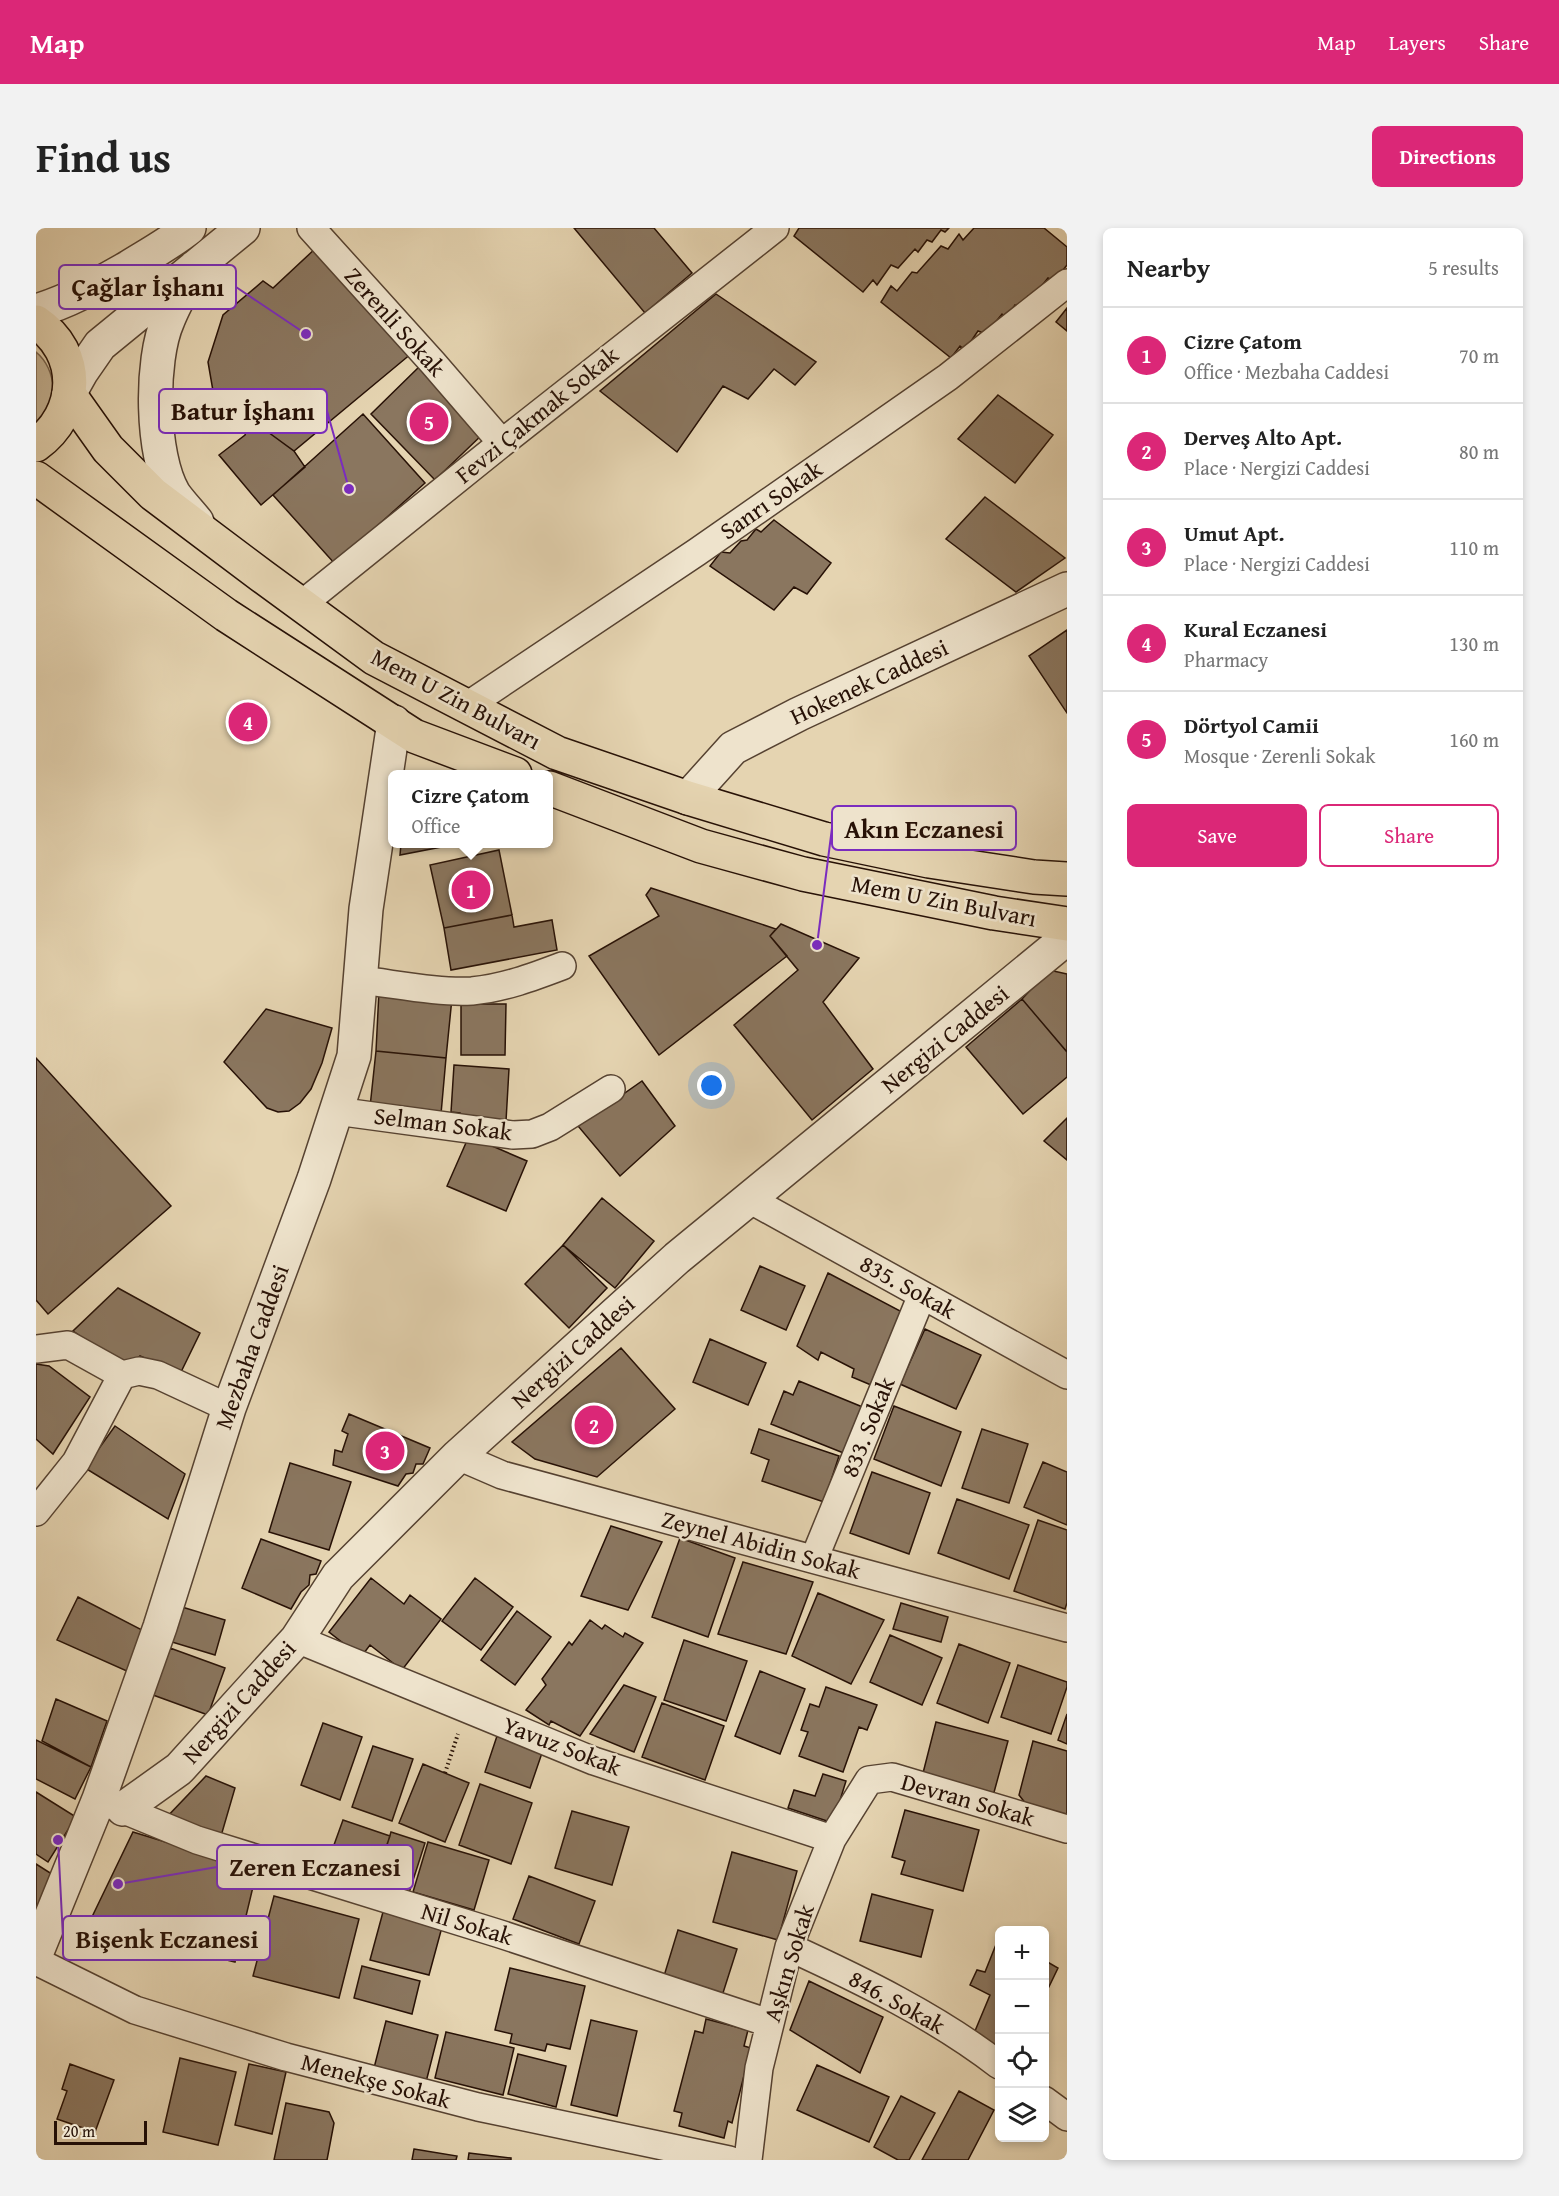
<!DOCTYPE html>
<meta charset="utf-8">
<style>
:root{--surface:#fff;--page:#f2f2f2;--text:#222;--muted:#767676;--line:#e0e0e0;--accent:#db2777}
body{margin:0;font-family:"Gentium Book Plus",serif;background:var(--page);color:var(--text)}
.controls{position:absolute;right:18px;bottom:18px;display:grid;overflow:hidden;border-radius:9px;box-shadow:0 3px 9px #0003}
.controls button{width:54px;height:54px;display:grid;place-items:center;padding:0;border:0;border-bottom:2px solid var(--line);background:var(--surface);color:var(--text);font:30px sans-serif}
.scale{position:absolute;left:18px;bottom:15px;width:93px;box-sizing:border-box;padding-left:6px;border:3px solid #271106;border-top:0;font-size:16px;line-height:21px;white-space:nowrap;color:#271106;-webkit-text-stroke:4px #eee3cc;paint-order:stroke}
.you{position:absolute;left:676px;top:858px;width:21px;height:21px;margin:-15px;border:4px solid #fff;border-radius:50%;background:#1a73e8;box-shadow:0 0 0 9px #1a73e833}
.badge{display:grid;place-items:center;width:39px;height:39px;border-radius:50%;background:var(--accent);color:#fff;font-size:20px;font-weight:700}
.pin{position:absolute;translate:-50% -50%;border:3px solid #fff;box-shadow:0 2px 6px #0006}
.popup{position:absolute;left:352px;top:542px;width:165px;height:78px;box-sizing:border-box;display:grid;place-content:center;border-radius:9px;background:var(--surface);filter:drop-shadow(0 2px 4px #0005);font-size:20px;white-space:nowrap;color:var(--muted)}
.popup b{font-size:22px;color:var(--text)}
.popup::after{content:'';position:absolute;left:50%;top:100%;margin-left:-12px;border:12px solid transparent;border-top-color:var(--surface)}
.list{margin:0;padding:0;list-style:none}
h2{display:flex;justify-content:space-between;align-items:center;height:78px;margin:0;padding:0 24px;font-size:26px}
h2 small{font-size:20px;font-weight:400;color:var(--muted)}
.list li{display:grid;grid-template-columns:39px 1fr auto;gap:18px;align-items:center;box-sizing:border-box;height:96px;padding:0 24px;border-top:2px solid var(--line)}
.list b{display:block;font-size:22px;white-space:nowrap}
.list p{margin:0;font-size:20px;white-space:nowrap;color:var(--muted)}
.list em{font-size:20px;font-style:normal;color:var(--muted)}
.actions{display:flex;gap:12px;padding:18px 24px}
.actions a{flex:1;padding:14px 0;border:2px solid var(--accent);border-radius:9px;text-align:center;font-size:21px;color:var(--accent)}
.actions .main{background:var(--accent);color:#fff}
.icon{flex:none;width:33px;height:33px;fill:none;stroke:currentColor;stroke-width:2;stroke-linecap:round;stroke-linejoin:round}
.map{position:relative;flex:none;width:1031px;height:1932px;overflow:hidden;border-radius:9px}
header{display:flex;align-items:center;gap:36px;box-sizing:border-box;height:84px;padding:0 30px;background:var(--accent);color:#fff}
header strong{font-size:28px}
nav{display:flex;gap:33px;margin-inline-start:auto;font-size:21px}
.intro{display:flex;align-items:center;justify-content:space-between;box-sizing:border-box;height:144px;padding:0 36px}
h1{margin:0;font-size:42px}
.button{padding:15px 27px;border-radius:9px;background:var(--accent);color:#fff;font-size:21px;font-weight:700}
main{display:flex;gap:36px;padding:0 36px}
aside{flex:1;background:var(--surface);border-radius:9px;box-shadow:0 3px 9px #0003}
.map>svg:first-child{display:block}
</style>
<header>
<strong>Map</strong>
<nav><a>Map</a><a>Layers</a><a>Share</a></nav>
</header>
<div class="intro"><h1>Find us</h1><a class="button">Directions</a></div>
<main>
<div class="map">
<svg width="1031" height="1932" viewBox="0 0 1031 1932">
<rect width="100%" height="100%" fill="#e5d4b1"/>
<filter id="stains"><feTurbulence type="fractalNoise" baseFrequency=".00333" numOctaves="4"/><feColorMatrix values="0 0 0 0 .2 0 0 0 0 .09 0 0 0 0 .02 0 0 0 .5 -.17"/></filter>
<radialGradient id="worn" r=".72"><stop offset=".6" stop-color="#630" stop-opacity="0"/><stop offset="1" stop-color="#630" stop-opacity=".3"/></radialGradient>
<!-- green -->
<path fill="#c5b394" stroke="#76624d" stroke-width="1.5" d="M0,124c21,17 24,55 0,71z"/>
<!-- building -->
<path fill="#8a765f" stroke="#271106" stroke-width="1.5" d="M538,0h80l38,45 -47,40z
M763,0h150l-4,4 -4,-2 -9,12 -5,-2 -9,12 -3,-3 -17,19 -7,-3 -14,20 -4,-5 -10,12 -69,-56z
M938,0h70l23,19v18l-13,16 -6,-3 -16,20 -4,-2 -8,12 -5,-3 -9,13 -4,-4 -16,20 -8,-3 -13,19 -5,-4 -9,12 -70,-56 10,-16 6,5 15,-19 5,1 24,-27 7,3 11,-15 4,6z
M281,19l95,106 -118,98 -37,-27 -9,3 -7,-20 -24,7 -9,-52 15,-47 40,-34 10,7z
M680,66l100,68 -21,23 -21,-16 -26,30 -25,-13 -46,66 -77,-61z
M1031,80v23l-11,-9z
M387,135l64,67 -52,50 -64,-66z
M962,167l55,40 -38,48 -57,-44z
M327,186l62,69 -90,81 -62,-69z
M221,196l37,27 11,16 -44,38 -42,-50 26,-20 3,-8z
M949,269l80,61 -49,34 -70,-53z
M738,292l57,43 -24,31 -13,-7 -20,23 -64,-44 11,-14 9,1 11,-12 6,-1 9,-11 5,3z
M1031,402v83l-38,-57z
M365,616h56l-57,11z
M463,622l13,65 -68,13 -14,-63z
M615,660l125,41 -6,7 17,20 -128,99 -70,-99 70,-40 -13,-21z
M476,687l2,12 38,-7 5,30 -106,20 -7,-42z
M745,696l78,34 -36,44 50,67 -61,51 -78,-95 64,-55 -28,-34z
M1013,742l18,4v78l-45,-53z
M343,763l73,7 -6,60 -70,-7z
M986,771l45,53v25l-44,37 -57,-67z
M425,776h45l-1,51h-44z
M230,781l66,19 -10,35 -11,26 -11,14 -11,8 -11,1 -11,-4 -43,-46z
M340,823l70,7 -5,56 -71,-7z
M0,830l135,148 -123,108 -12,-14z
M418,837l55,4 -3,52 -46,-3v-5l-9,-1z
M606,853l33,45 -55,50 -42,-50z
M1031,890v42l-23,-19z
M433,908l58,25 -21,50 -59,-25z
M566,970l52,43 -39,47 -52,-43z
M527,1017l44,43 -38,40 -44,-44z
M724,1038l45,20 -19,44 -45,-20z
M792,1045l76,40 -33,72 -19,-8 2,-8 -33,-17 -3,8 -21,-14z
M82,1060l82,45 -20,41 -40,-18 -13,13 -54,-38z
M889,1101l56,26 -25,54 -56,-25z
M674,1111l56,24 -18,42 -55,-23z
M585,1120l54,61 -78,68 -62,-18 -23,-17z
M0,1136l13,2 41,31 -37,57 -17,-15z
M763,1153l66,27 -19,46 -75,-30 13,-33 9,4z
M858,1178l67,26 -20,54 -67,-27z
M313,1186l81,34 -7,16h-7l-3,9 -7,1 -8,12 -65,-21 2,-15 7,2 6,-18 -6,-3z
M79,1198l70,48 -17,45 -83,-51z
M723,1201l80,27 -15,46 -62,-21 7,-21 -18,-7z
M946,1201l46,15 -19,59 -47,-15z
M1007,1234l24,10v53l-43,-18z
M254,1235l61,19 -22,68 -60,-18z
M836,1244l58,21 -21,61 -59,-21z
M921,1271l72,26 -20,54 -71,-26z
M1002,1292l29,10v73l-2,6 -51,-18z
M575,1298l51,16 -34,68 -47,-14z
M644,1310l55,20 -27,79 -56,-20z
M225,1311l60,22 -5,13 -6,1 -1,10 -8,7 -10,17 -49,-21z
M707,1334l70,20 -27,72 -68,-20z
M335,1350l33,26 6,-9 31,24 -39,51 -32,-25 -9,12 -32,-25z
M439,1350l38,29 -32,43 -39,-29z
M782,1365l66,27 -33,64 -59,-28z
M42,1369l66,34 -15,41 -72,-32z
M865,1375l47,14 -7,25 -48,-13z
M146,1379l43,13 -10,35 -43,-13z
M481,1383l34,26 -36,48 -34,-25z
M554,1392l12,9 3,-4 18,12 2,-4 18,10 -63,93 -29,-15 -2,4 -23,-15 20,-25 -4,-6 27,-37 3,3z
M854,1407l52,23 -20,47 -52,-23z
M648,1412l63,21 -21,60 -62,-21z
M923,1416l51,19 -22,60 -51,-20z
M134,1420l55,20 -17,47 -55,-20z
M982,1437l49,17v5l-16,47 -50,-17z
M724,1443l45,18 -25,65 -45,-18z
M588,1457l32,12 -22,55 -44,-18z
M790,1459l51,18 -10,25 -8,-3 -16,45 -44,-16 9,-24 -7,-2 9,-26 9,3z
M20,1471l51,22 -16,46 -49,-26z
M626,1475l62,23 -19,54 -63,-23z
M1031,1486v30l-9,-4z
M900,1494l72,19 -15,55 -71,-19z
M287,1495l39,14 -22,63 -39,-15z
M461,1508l45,17 -12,35 -45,-16z
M0,1512l55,27 -16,32 -39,-20z
M997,1513l34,10v65l-41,-12 -7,-9z
M337,1518l40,13 -21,62 -40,-14z
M387,1536l46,19 -24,59 -46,-19z
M787,1546l23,7 -13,42 -45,-15 6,-18 21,6z
M170,1548l29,12 -14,48 -56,-17z
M444,1556l52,19 -21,61 -52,-19z
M0,1564l40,25 -28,45 -12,-8z
M869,1582l74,20 -16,61 -62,-17 4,-13 -13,-4z
M536,1583l57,16 -17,58 -57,-17z
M307,1592l47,16 -17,47 -47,-16z
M97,1604l124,38 -22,92 -61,-15 7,-26 -14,-4 -9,24 -68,-20z
M355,1604l34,11 -18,56 -23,-8 7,-19 -11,-4z
M392,1614l61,18 -15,50 -61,-18z
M696,1624l65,19 -19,69 -65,-18z
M0,1636l19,12 -19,37z
M493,1648l66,25 -16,43 -66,-25z
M836,1666l61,16 -12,47 -61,-16z
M238,1668l85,23 -20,79 -86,-22z
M347,1684l59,15 -13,48 -59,-15z
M642,1702l59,19 -15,47 -58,-20z
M963,1709v111l-24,-17 15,-36 -20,-10 7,-15 8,2z
M1008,1732l14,8 -14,29z
M326,1738l58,15 -8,33 -58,-16z
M474,1740l75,18 -15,63 -23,-5 -2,7 -35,-8 2,-9 -17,-4z
M773,1753l74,36 -23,56 -70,-43z
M670,1791l42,11 -4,16 7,2 -19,75 -4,-2 -4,17 -45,-12 3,-13 -8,-2 21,-80 8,2z
M555,1792l46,11 -20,85 -46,-11z
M350,1793l52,14 -12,47 -52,-14z
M410,1804l68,16 -11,47 -68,-17z
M482,1826l48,12 -10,41 -48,-13z
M144,1830l56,14 -18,73 -55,-13z
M34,1836l44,16 -19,52 -38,-13 10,-28 -5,-2z
M213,1836l37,8 -14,62 -37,-9z
M781,1837l72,32 -20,45 -72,-32z
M923,1863l35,19 -26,50h-46z
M865,1868l34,17 -26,47h-11l-24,-13z
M250,1875l43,9 5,11 -7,37h-53z
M378,1921l43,7 -1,4h-44z
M433,1925l42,5v2h-43z"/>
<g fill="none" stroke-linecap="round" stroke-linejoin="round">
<!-- minor casing -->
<g stroke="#564231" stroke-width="30">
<path id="minor" d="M275,0l122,135 69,80
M265,377l201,-162 273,-215
M431,478l230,-154 251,-175 119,-94
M324,752c35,4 78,13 112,11 32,-3 61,-14 90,-25
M300,883l177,24 19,-1 18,-7 61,-38
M713,971l318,176
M0,1121l32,-4 54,30
M422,1228l44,19 565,153
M0,1284l40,-50 46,-87 17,-4 19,4 71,33
M778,1331l108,-264
M261,1411l297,122 238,78
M71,1575l90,37 303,94 269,89
M753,1719c72,33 148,70 210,118
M0,1733l99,49 151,47 192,50 251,53
M1008,1872l23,17
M712,1932l11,-92 30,-121 43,-108 37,-59 23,-3 175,52"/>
</g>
<!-- tertiary casing -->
<g stroke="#564231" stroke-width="36">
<path id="tertiary" d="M159,39c-9,17 -20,35 -27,53 -18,40 -17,136 6,174 7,10 16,19 23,28
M0,83c34,-10 63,-27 93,-44 21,-13 41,-24 60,-39
M33,166l13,-23 18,-26 143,-117
M652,570l45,-50 66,-34 268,-125
M87,1581l56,-40 118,-130 41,-63 120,-120 219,-198 390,-320
M0,1726l63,-155 61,-172 69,-219 85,-229 40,-123 12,-147 28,-187"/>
</g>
<!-- primary casing -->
<g stroke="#271106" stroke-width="36">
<path id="primary" d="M33,166l39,55 45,45 109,82 112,82 183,95 131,45 136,41 105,22 105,16 33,2
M0,250l190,137 188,121 101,38
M513,560l152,58 102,28 191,39 73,11"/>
</g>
<!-- trunk casing -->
<g stroke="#271106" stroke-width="36">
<path id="trunk" d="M0,94c46,31 44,91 0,123"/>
</g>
<!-- path -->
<path stroke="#271106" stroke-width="4" stroke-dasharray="1.5 3" stroke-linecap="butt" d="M409,1545l13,-39"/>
<!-- minor -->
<use href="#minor" stroke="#eee3cc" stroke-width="27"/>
<!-- tertiary -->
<use href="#tertiary" stroke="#eee3cc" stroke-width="33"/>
<!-- primary -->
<use href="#primary" stroke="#e5d4b1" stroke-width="33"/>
<!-- trunk -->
<use href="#trunk" stroke="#e5d4b1" stroke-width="33"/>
</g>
<g text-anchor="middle" stroke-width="5" stroke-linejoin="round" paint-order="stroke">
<!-- street labels -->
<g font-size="24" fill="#271106" stroke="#eee3cc">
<text transform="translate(359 94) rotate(48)" y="8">Zerenli Sokak</text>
<text transform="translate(501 187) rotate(-39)" y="8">Fevzi Çakmak Sokak</text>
<text transform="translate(735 272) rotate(-35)" y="8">Sanrı Sokak</text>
<text transform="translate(833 454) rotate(-25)" y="8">Hokenek Caddesi</text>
<text transform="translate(420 471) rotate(28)" y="8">Mem U Zin Bulvarı</text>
<text transform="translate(908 673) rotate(11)" y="8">Mem U Zin Bulvarı</text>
<text transform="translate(909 811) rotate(-39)" y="8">Nergizi Caddesi</text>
<text transform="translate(407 896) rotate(7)" y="8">Selman Sokak</text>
<text transform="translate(872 1059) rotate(29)" y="8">835. Sokak</text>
<text transform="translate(216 1119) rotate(-70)" y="8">Mezbaha Caddesi</text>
<text transform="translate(537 1124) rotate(-42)" y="8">Nergizi Caddesi</text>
<text transform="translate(832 1199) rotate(-68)" y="8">833. Sokak</text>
<text transform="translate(725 1317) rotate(15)" y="8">Zeynel Abidin Sokak</text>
<text transform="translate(203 1474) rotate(-48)" y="8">Nergizi Caddesi</text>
<text transform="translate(526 1518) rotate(21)" y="8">Yavuz Sokak</text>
<text transform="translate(932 1572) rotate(16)" y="8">Devran Sokak</text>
<text transform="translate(431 1696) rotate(17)" y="8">Nil Sokak</text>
<text transform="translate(753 1735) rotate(-73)" y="8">Aşkın Sokak</text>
<text transform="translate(861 1774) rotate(29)" y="8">846. Sokak</text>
<text transform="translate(340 1853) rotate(15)" y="8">Menekşe Sokak</text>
</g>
</g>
<!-- callouts -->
<path fill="none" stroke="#7b2cbf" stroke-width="2" d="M270 106L200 59M313 261L291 183M781 717L796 600M82 1656L181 1639M22 1612L27 1710"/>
<g fill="#7b2cbf" stroke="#eee3cc" stroke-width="2">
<circle cx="270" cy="106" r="6"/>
<circle cx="313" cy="261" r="6"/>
<circle cx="781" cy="717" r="6"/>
<circle cx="82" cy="1656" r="6"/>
<circle cx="22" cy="1612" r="6"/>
</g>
<g fill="#eee3cc" stroke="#7b2cbf" stroke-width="2">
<rect x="23" y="37" width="177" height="44" rx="6"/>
<rect x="123" y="161" width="168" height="44" rx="6"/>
<rect x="796" y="578" width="184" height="44" rx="6"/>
<rect x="181" y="1617" width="196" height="44" rx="6"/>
<rect x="27" y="1688" width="207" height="44" rx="6"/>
</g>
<g font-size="26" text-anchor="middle" font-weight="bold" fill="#271106">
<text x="112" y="68">Çağlar İşhanı</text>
<text x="207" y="192">Batur İşhanı</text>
<text x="888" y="610">Akın Eczanesi</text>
<text x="279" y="1648">Zeren Eczanesi</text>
<text x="131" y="1720">Bişenk Eczanesi</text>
</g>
<rect width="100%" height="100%" filter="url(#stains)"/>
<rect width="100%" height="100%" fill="url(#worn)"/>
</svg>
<div class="controls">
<button>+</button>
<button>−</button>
<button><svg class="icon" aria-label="locate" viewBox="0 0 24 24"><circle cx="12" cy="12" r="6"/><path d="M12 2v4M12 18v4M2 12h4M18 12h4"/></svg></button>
<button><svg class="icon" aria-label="layers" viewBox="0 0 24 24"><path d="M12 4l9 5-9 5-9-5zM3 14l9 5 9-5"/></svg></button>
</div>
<div class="scale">20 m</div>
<div class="you"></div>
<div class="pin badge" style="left:435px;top:662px">1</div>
<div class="popup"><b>Cizre Çatom</b>Office</div>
<div class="pin badge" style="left:558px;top:1197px">2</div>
<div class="pin badge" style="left:349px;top:1223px">3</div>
<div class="pin badge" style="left:212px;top:494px">4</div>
<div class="pin badge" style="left:393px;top:194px">5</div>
</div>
<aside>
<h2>Nearby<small>5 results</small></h2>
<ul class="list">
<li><span class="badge">1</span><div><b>Cizre Çatom</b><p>Office · Mezbaha Caddesi</p></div><em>70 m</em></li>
<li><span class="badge">2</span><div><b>Derveş Alto Apt.</b><p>Place · Nergizi Caddesi</p></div><em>80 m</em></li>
<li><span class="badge">3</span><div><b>Umut Apt.</b><p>Place · Nergizi Caddesi</p></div><em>110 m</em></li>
<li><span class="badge">4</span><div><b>Kural Eczanesi</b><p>Pharmacy</p></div><em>130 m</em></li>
<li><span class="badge">5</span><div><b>Dörtyol Camii</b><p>Mosque · Zerenli Sokak</p></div><em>160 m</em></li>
</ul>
<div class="actions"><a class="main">Save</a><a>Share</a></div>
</aside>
</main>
